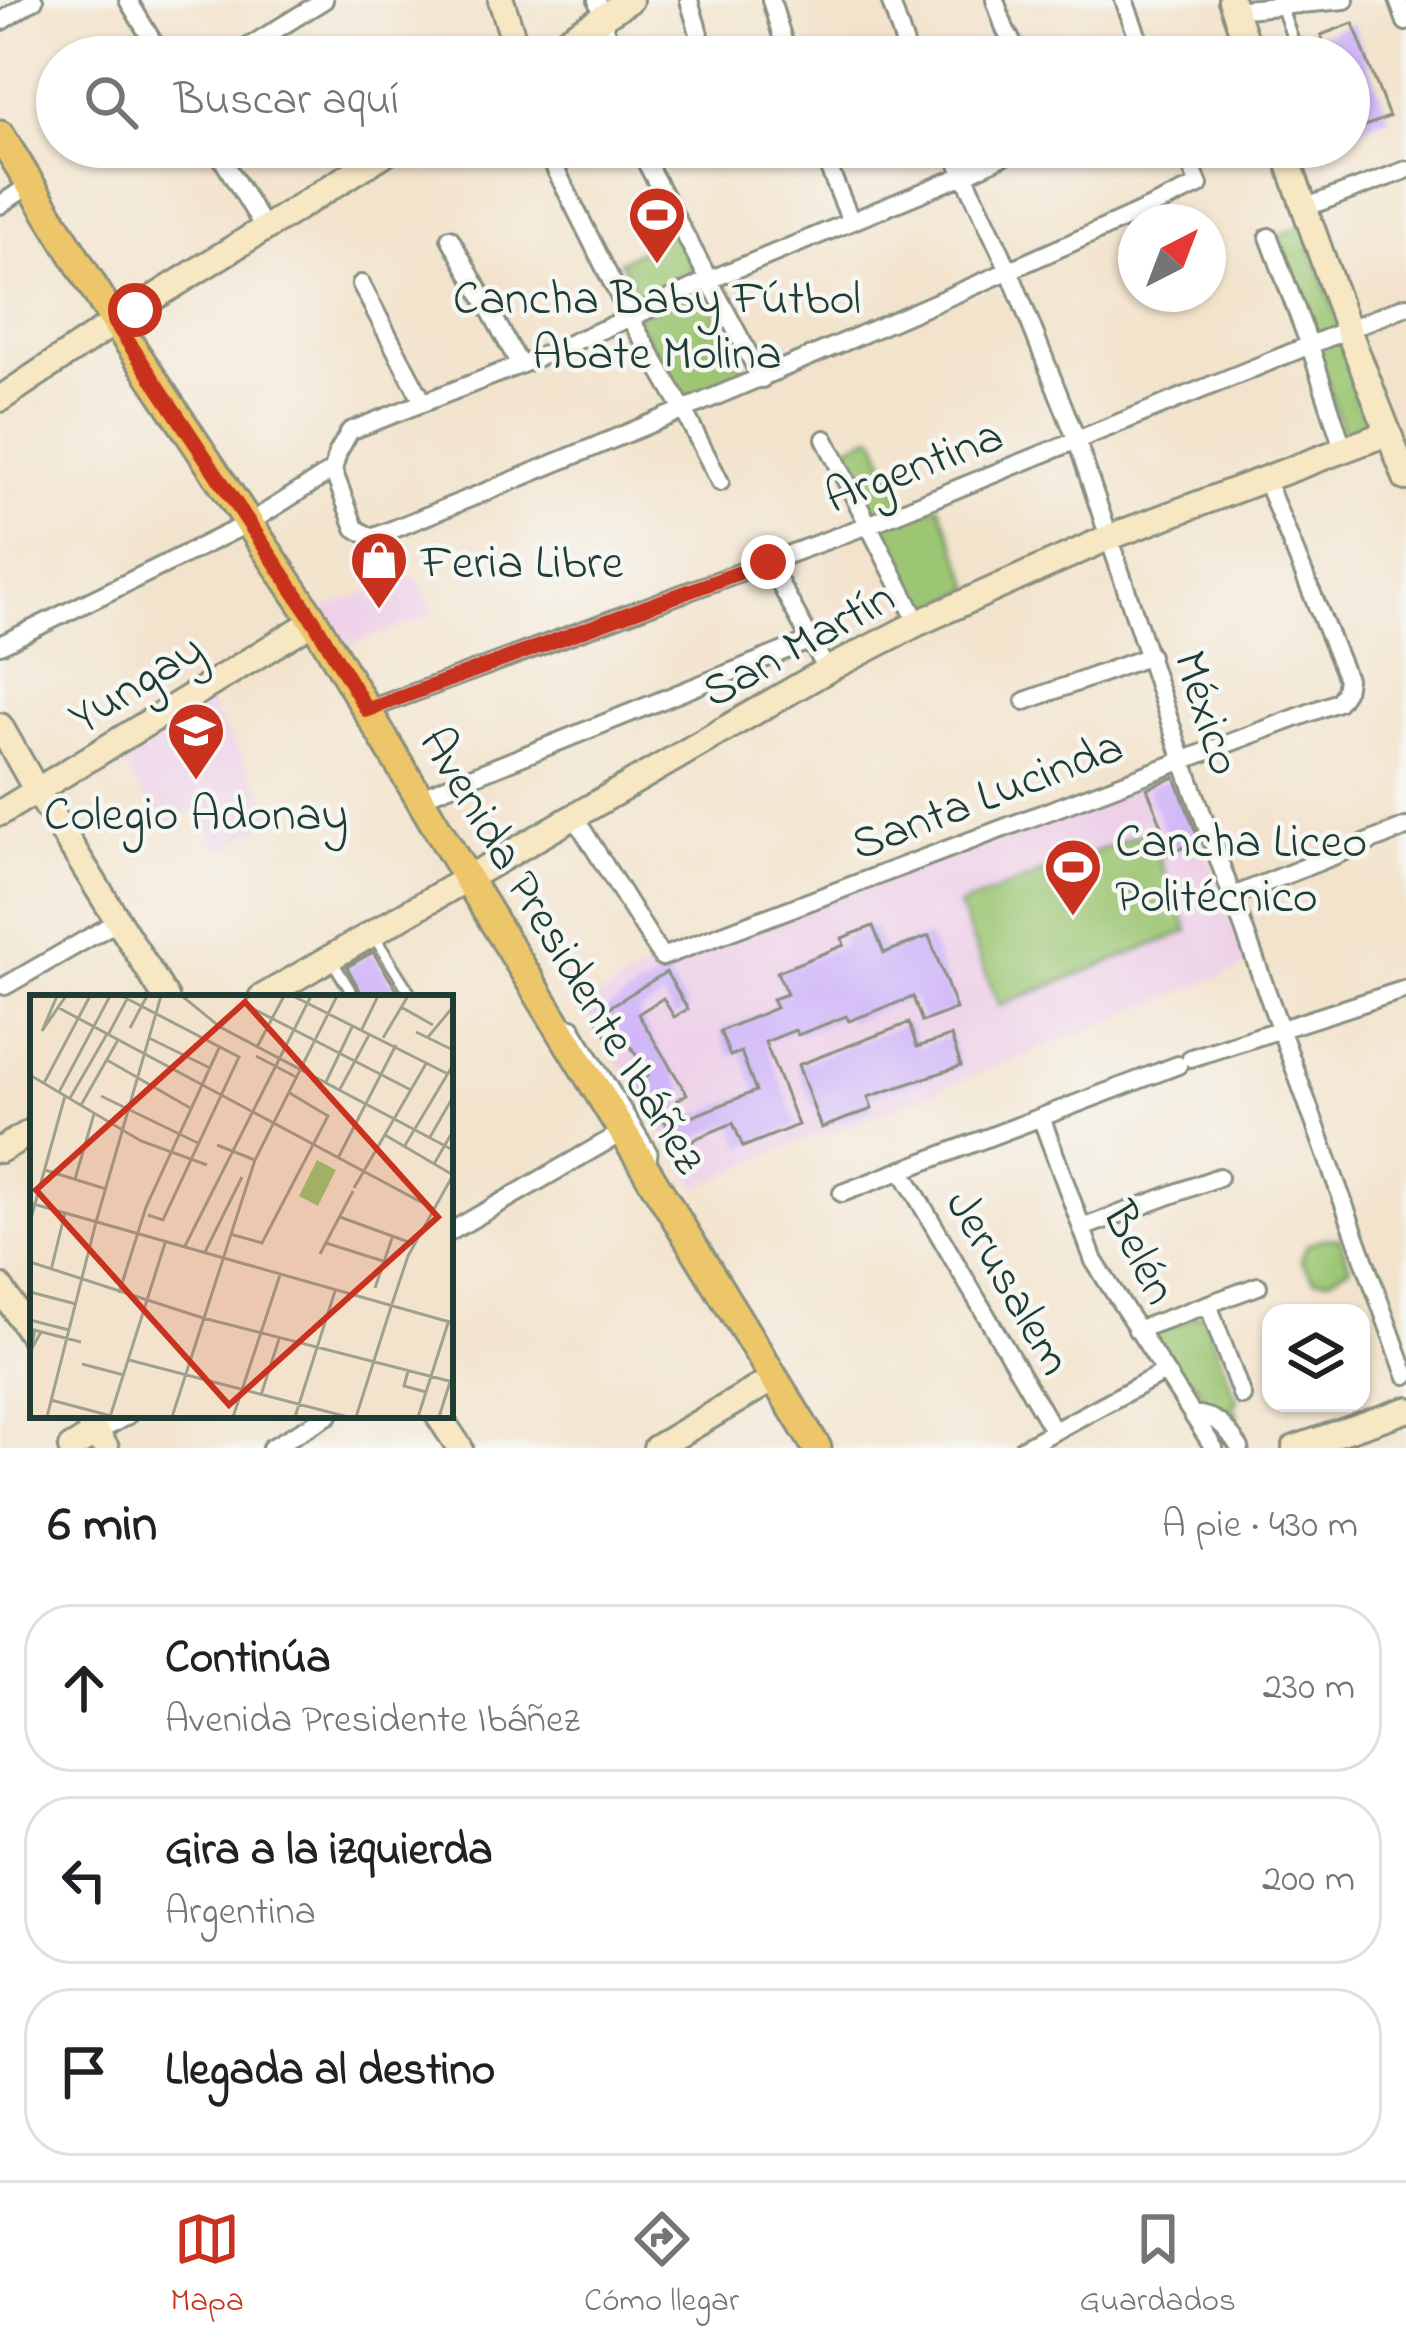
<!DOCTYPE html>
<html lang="es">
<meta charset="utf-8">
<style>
:root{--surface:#fff;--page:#f6f6f6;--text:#202124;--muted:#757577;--line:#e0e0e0;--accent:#c8321e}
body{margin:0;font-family:"Indie Flower",sans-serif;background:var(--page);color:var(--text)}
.controls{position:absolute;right:36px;bottom:36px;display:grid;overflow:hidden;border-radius:24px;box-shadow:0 3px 9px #0004}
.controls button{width:108px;height:108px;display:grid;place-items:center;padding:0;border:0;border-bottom:3px solid var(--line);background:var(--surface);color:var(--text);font:60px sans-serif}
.compass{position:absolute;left:1118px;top:204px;width:108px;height:108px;border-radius:50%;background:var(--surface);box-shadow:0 3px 9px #0004;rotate:42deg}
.stop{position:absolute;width:36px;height:36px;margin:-27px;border:9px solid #c8321e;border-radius:50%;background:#fff}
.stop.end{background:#c8321e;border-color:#fff;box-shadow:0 3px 12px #0008}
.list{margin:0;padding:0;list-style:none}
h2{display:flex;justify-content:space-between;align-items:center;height:156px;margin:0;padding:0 48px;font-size:51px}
h2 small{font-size:39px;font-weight:400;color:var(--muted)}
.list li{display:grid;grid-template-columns:78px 1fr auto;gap:36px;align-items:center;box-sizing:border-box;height:168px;margin:0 24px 24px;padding:0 24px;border:3px solid var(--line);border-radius:48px}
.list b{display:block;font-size:45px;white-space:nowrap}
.list p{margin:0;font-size:39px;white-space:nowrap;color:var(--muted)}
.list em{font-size:39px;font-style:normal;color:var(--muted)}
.icon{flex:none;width:66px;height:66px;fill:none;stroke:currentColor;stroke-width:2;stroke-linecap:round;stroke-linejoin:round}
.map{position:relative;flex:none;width:1406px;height:1448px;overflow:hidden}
.search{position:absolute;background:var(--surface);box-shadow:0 3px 9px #0004;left:36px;right:36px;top:36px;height:132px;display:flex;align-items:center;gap:30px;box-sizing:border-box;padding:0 42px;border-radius:66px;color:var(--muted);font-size:45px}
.sheet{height:732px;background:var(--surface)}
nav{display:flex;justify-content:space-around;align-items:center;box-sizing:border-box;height:168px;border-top:3px solid var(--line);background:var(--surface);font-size:33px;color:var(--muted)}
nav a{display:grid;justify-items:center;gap:6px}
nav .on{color:var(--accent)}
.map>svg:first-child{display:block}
</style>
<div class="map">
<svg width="1406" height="1448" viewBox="0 0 1406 1448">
<rect width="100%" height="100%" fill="#f6f6f2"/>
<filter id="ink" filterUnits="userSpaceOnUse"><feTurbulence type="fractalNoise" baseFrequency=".00833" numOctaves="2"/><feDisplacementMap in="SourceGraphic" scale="24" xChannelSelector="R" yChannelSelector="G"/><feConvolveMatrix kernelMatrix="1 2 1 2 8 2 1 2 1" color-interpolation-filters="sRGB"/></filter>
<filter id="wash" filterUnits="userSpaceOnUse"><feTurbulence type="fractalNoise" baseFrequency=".004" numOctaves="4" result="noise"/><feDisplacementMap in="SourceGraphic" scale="48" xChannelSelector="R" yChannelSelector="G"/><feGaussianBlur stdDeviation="2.7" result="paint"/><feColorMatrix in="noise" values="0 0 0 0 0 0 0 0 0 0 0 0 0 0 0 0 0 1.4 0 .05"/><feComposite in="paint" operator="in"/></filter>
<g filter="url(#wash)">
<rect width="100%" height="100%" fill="#f3e3cc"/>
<!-- built -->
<path fill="#eed0e8" d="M417,576l18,38 -86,31 -26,-37z
M208,702l70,114 -57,35 -27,-43 -31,19 -44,-70z
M1178,771l69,195 -415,167 -29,7 -106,48 -114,-181 67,-42 485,-181z"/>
<!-- green -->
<path fill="#9cc673" stroke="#5e8254" stroke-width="3" d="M1302,225l77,202 -33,13 -68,-204z
M674,232l21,38 -54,29 -21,-38z
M703,288l44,85 -67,27 -46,-83z
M874,435l35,81 30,-11 34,84 -55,27 -78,-166z
M1148,831l40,100 -189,75 -40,-100z
M1340,1238l10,29 -21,12h-15l-13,-19 6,-15 14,-6z
M1203,1313l35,89 -5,2 5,12 -31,-13 -11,-20 -15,-6 -31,-43z"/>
<g id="blocks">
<!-- building -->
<path fill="#ceb2f9" d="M1353,23l36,94 -40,15v-75h-20l-8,-22z
M1175,777l24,64 -31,13 -4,-11 4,-2 -21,-53z
M873,926l11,27 45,-17 27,73 -34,13 -9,-25 -64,24 -3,-5 -48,19 -3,-5 -30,12 33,83 -55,22 -10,-24 -34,14 -17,11 -24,-37 -2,2 -19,-31 11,-7 -24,-40 -13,7 -16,-26 71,-44 22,37 -14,8 -11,-19 -25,16 49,80 -10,6 12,18 67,-27 -15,-39 -11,4 -10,-25 56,-23 -4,-9 15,-5 -10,-22 67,-27 -2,-7z
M373,952l29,46h-38l-17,-31z
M909,1023l8,24 34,-11 10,30 -93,31 4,12 -51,19 -23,-63z"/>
</g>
</g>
<g filter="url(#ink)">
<use href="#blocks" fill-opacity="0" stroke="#899080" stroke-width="3"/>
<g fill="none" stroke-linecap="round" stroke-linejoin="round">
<!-- lane casing -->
<g stroke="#899080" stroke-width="15">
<path id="lane" d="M1281,6l18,51
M375,938l38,60
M333,962l22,36
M565,1022l9,3 78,127 -1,11"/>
</g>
<!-- street casing -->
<g stroke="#899080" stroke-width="22">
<path id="street" d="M128,0l34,57
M597,0l16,57
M689,0l17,57
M771,0l17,57
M890,0l19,57
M995,0l10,29 15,28
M1124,0l21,57
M1398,0l8,22
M1233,10l112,-10
M0,22l34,-22
M232,57l92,-57
M215,147l50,82
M548,147l7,21 75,150 54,93 36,71
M638,147l124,232
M820,147l31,74
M951,147l59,125 67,169 106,320 223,614
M0,205l31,-21
M1304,208l102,-38
M1269,237l41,109 34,105
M450,238l70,127
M361,284l62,118
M825,439l93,184
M333,470l22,58 17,10c278,-113 555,-228 827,-353l-16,-38
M333,470l5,-18 12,-21 170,-66 123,-53 59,-29 262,-108 58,-28
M768,562l59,108
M0,645l249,-122 84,-53
M1025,701l125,-45
M367,710l501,-185 538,-219
M419,798l392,-158
M574,816l88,141 676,-255 7,-10 2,-13 -81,-198
M1233,896l173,-69
M5,986l113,-65
M1191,1058l215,-69
M1041,1117l53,144 120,187
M902,1171l151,259
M842,1193l336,-128
M1082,1228l137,-51
M450,1232l173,-100
M1208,1304l34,92
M1137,1330l121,-44
M1192,1414c26,2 34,13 48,34
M96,1433l32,-18
M271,1448l58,-33
M1023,1448l141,-76"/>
</g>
<!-- secondary casing -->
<g stroke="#899080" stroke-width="30">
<path id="secondary" d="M501,0l18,57
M1231,0l20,57
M539,57l91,-57
M1283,147l65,183 58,148
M0,399l115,-77 280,-175
M0,726l37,65 129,207
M0,813l314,-192
M261,998l566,-328 91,-47 192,-86 278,-104
M0,1150l33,-19
M0,1287l33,50
M84,1415l22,33
M438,1415l22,33
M71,1448l25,-15
M656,1448l119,-70
M1295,1448l111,-38"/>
</g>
<!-- primary casing -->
<g stroke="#899080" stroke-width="33">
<path id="primary" d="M0,135l115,187 199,299 153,257 350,570"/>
</g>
<!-- lane -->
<use href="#lane" stroke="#fff" stroke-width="9"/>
<!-- street -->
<use href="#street" stroke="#fff" stroke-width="16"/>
<!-- secondary -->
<use href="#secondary" stroke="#f7e8c3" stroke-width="24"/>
<!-- primary -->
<use href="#primary" stroke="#ecc669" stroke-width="27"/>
</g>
</g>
<g fill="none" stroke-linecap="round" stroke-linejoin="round" filter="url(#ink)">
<!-- route -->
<path stroke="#c8321e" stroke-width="15" d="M135,310l-20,12 199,299 53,89 401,-148"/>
</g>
<!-- icons -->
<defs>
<g id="stadium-pin" transform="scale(3)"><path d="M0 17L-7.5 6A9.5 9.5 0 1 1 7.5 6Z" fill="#c8321e" stroke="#f6f6f2"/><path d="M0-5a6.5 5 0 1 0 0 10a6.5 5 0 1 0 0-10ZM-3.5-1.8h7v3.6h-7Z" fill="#fff"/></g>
<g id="shop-pin" transform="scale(3)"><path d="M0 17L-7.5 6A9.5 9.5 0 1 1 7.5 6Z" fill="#c8321e" stroke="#f6f6f2"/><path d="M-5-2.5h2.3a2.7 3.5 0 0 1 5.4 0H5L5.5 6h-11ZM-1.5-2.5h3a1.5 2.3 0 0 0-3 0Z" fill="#fff"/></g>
<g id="school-pin" transform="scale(3)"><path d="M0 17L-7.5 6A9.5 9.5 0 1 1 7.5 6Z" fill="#c8321e" stroke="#f6f6f2"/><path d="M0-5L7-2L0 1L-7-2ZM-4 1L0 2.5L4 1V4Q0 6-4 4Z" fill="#fff"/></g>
</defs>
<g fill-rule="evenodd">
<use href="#stadium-pin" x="657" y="215"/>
<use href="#shop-pin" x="379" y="560"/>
<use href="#school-pin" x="196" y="731"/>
<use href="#stadium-pin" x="1073" y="867"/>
</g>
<g text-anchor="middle" stroke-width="9" stroke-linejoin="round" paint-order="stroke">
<!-- poi labels -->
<g font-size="48" fill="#1f3d34" stroke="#f6f6f2">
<text x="657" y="313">Cancha Baby Fútbol<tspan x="657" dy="55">Abate Molina</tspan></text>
<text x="421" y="577" text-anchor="start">Feria Libre</text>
<text x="196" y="829">Colegio Adonay</text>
<text x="1115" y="856" text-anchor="start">Cancha Liceo<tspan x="1115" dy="55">Politécnico</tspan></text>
</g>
<!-- street labels -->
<g font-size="48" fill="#1f3d34" stroke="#f6f6f2">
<text transform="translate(913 464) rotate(-21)" y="17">Argentina</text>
<text transform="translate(797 642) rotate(-29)" y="17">San Martín</text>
<text transform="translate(135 681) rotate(-32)" y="17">Yungay</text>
<text transform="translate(1210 712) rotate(72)" y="17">México</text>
<text transform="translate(986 793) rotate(-21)" y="17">Santa Lucinda</text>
<text transform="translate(565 949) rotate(59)" y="17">Avenida Presidente Ibáñez</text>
<text transform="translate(1142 1252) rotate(63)" y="17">Belén</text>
<text transform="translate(1011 1281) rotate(60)" y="17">Jerusalem</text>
</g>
</g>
<!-- overview -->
<g transform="translate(30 995)">
<rect width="423" height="423" fill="#f3e3cc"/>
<path d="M287,165l19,10 -18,36 -19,-10z" fill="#9cc673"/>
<path fill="none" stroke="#9ea18f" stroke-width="3" d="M92,1l117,61 -76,163 -15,-5M152,1l38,31 233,123M263,1l155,78M212,8l169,87M371,12l32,18M29,13l375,201M190,32l29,-31M100,33l17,-32M12,36l24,-35M12,36l15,-35M331,36l17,-35M386,37l37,18M78,40l20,-38M398,42l25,-30M119,43l61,30M353,43l25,-42M227,52l27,-51M226,61l40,21M77,65l85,49M0,80l111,66 66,24M296,87l26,-55M14,88l46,-87M310,94l29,-54M29,97l51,-96M71,101l99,48M40,103l37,-64M51,110l37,-65M355,140l68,40M400,142l23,-40M187,150l38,15M374,152l49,-82M308,163l58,-113M404,169l19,-33M15,175l61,19M45,184l19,-65M324,193l73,-126M0,208l423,120M310,222l74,27M0,227l35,-126M66,227l65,-226M200,239l32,9 66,-127 -40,-24M296,248l57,18M155,251l126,-250M175,257l37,-75M290,259l33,-63M0,267l173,56 250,64M21,275l14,-57M345,293l17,-50M0,297l46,12M89,298l27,-86 73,-159M361,312l17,-51 45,-81M0,325l39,10M0,334l51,13M5,335l-4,20 10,-18M99,365l219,57M52,369l42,11M378,376l-4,15 22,6M231,400l18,-56M21,405l64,17M17,422l49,-195M80,422l56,-177M142,422l83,-257 82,-164M203,422l47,-142M265,422l40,-126M326,422l35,-110M388,422l31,-97M409,422l11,-35"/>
<path fill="#c8321e" fill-opacity="0.15" stroke="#c8321e" stroke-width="6" d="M215,7l193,215 -209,188 -193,-215z"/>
<rect width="423" height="423" fill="none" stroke="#1f3d34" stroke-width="6"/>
</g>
</svg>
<div class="controls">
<button><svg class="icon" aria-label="layers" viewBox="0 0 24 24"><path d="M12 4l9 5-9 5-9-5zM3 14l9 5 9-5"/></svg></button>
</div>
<svg class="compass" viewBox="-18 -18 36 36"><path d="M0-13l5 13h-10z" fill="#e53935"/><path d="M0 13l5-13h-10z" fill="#757577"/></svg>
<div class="stop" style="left:135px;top:310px"></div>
<div class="stop end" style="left:768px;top:562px"></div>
<div class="search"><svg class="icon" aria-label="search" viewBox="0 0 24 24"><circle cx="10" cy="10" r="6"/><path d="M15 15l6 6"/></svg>Buscar aquí</div>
</div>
<section class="sheet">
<h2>6 min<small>A pie · 430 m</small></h2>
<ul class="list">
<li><svg class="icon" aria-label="ahead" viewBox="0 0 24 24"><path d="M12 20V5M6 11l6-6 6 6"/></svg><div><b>Continúa</b><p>Avenida Presidente Ibáñez</p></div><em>230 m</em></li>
<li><svg class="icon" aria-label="left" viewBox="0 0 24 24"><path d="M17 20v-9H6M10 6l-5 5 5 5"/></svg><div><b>Gira a la izquierda</b><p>Argentina</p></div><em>200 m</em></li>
<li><svg class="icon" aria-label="arrive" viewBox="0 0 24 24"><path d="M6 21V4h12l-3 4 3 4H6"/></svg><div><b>Llegada al destino</b></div></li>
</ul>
</section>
<nav>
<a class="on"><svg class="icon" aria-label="map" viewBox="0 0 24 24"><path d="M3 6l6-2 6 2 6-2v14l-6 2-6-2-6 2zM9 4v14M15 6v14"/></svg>Mapa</a>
<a><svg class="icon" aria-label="directions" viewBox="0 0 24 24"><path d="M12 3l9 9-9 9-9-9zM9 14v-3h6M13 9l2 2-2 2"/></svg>Cómo llegar</a>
<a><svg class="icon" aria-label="saved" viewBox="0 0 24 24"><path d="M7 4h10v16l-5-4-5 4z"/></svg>Guardados</a>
</nav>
